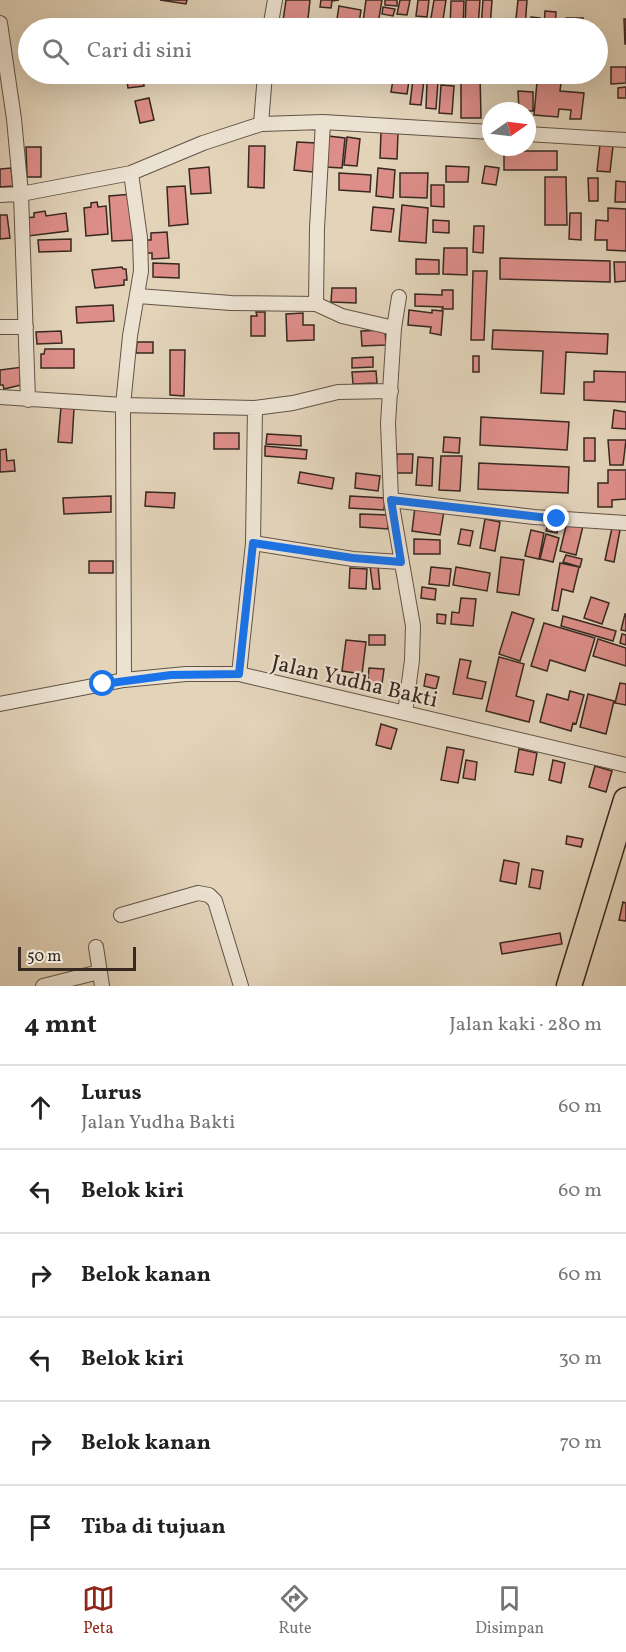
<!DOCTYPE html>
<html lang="id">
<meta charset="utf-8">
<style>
:root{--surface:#fff;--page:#f6f6f6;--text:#222;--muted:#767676;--line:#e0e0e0;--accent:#8f2418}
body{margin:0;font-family:Vollkorn,serif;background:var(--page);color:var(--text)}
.compass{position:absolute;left:482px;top:102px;width:54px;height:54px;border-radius:50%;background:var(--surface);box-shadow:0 6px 24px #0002;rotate:76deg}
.scale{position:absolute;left:18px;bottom:15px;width:118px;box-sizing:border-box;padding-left:6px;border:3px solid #372820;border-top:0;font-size:16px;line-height:21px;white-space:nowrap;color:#372820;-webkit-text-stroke:4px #ece2d2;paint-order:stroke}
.stop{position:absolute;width:18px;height:18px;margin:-14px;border:4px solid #1a73e8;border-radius:50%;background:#fff}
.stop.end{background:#1a73e8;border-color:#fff;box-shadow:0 2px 6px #0008}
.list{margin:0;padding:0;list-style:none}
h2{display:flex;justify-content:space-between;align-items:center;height:78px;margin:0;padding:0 24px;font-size:26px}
h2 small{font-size:20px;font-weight:400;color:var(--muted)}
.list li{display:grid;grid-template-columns:39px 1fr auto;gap:18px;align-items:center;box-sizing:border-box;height:84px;padding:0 24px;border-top:2px solid var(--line)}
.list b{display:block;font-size:22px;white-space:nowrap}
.list p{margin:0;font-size:20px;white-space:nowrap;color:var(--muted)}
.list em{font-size:20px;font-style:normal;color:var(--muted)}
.icon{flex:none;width:33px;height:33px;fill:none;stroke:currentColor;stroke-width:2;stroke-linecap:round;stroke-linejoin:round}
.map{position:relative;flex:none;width:626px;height:986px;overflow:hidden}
.search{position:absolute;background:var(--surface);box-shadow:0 6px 24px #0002;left:18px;right:18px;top:18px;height:66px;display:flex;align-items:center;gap:15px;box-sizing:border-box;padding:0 21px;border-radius:33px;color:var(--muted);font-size:22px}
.sheet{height:582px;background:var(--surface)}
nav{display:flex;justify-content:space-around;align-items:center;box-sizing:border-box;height:84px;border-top:2px solid var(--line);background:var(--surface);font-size:16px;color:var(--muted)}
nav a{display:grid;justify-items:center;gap:3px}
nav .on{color:var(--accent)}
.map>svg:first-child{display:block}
</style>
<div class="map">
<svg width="626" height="986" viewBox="0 0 626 986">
<rect width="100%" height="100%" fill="#e2d3b9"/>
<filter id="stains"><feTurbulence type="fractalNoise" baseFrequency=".00333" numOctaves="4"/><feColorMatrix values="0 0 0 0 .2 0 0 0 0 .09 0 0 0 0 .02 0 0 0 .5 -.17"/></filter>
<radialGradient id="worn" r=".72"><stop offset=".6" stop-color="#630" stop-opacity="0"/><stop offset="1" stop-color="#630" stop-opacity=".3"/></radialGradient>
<!-- building -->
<path fill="#dd8e89" stroke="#372820" stroke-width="1.5" d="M160,0h27l-1,4z
M286,0h24l-3,28h-25z
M321,0h18l-7,1 -1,7 -11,-1z
M366,0h16l-4,24 -15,-2z
M385,0h12v6l-12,-1z
M400,0h10l-3,15 -10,-1z
M418,0h11l-2,17 -11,-1z
M434,0h12l-4,26 -12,-2z
M466,0h14l-2,28h-13z
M483,0h9l-2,28h-9z
M518,0h9l-2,28h-10z
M451,1h13l-1,27h-13z
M339,6l22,4 -2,13 -22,-4z
M383,7l12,2 -2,7 -11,-2z
M545,11l11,1 -1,16h-11z
M531,17l9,1 -1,10h-8z
M566,18h17l-1,10h-17z
M624,19h2v25h-1z
M342,24l25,3 -1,1h-25z
M611,67h15v16l-15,1z
M126,74h17l1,12 -16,2z
M314,74h23v4l-23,-3z
M394,74h16l-3,20 -16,-2z
M412,74h32l-1,4 -32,-1z
M461,74h19l1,44h-20z
M539,74h23v4l-23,-1z
M413,79l11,1 -3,25 -11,-1z
M427,82h11l-2,27 -10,-1z
M537,82l24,1 -1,8 24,2 -3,26h-11l1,-9 -12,-1 -1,8 -24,-2z
M441,85l13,1 -2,28 -13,-1z
M626,87v11h-8v-10z
M518,91l15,1v19h-14z
M149,98l5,22 -14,3 -5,-22z
M381,132l17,1 -1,26 -17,-1z
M328,136l17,2 -3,30 -17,-1z
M347,137l13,2 -3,27 -13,-1z
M297,142l19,1 -3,29 -19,-2z
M600,144l13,2 -3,26 -13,-1z
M249,146h16l-1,42 -16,-1z
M26,147h15v30h-14z
M504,151h53v19h-53z
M446,166l23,1 -1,15h-22z
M485,166l14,2 -3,17 -14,-2z
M209,167l2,26 -20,1 -2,-25z
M11,168l2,18 -13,1v-18z
M378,168l17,2 -2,28 -17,-2z
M339,173l32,2 -1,17 -31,-2z
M400,173h28l-1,25 -27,-1z
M545,177h21l1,48h-22z
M588,178h10v23h-9z
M616,181l10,1v20h-11z
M431,185h13v22l-13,-1z
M185,186l3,38 -19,2 -2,-39z
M133,194l3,46 -24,1 -3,-45z
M97,202l1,5 8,-1 2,28 -22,2 -2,-28 7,-1v-4z
M402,205l26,3 -2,35 -27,-2z
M373,207l21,2 -3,23 -20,-2z
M608,208l18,1v42l-19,-1v-10h-12l1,-20 12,1z
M45,211l1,5 20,-3 2,18 -40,5 -2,-18 8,-1v-4z
M570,213h11v27l-12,-1z
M0,215h7l3,23 -10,1z
M433,220l16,1v12l-16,-1z
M474,226h10l-1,27 -10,-1z
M167,232l2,26 -17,1v-6h-5v-13h4v-7z
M71,239v12l-32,1 -1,-12z
M444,248h23v27l-24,-1z
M500,258l110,3v21l-110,-3z
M416,259l23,1v14h-23z
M614,262h12v19l-11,1z
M153,263l26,1v14l-26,-1z
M122,267l1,2h3l1,11h-3v5l-29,3 -3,-18z
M473,271h14l-3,69h-13z
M332,288h24v15l-25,-1z
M442,290h11v19h-11l1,-2 -28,-1v-12l27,1z
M113,305l1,16 -37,2 -1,-16z
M409,310l23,3v-3l11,1 -2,24 -11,-2 1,-6 -23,-2z
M256,312h9v24h-14v-20h6z
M303,313v12h11v15l-27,1 -1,-27z
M385,330l1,15 -24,1 -1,-15z
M493,330l115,4 -1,20 -41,-2 -2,42 -23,-1 2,-42 -51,-2z
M61,331l1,12 -25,1 -1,-12z
M137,342h16v11h-17z
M45,349h29v19h-33v-14h3z
M170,350h15l-1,46 -14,-1z
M473,356h6v16h-6z
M373,357v10l-21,1v-10z
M23,367l2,11h-5l1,7 -17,4 -1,-4h-3v-15z
M376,371l1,12 -24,1 -1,-12z
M594,371l32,1v30l-42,-2v-18h10z
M61,407l13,1 -2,35 -14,-1z
M614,410l12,2v17l-14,-1z
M481,417l88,5 -2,28 -87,-5z
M214,433h25v16h-25z
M267,434l34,2v10l-35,-2z
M444,437l16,1 -1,15 -16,-1z
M584,438h11v23h-11z
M608,440h18l-3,25h-13z
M265,446l42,4 -1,9 -41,-3z
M6,449l1,12 7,-1 1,11 -15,1v-22z
M397,454h16l-1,19h-16z
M441,456h21l-2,35 -21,-1z
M418,457l15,1 -1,28 -16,-1z
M479,463l90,4 -1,26 -90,-4z
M608,470h18v29l-14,1v7h-14v-24h10z
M300,472l34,6 -2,11 -34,-6z
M356,473l24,3 -2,15 -23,-3z
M146,492l29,1 -1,15 -29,-2z
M111,496v16l-47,2 -1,-16z
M350,496l35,2 -1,12 -35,-2z
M415,507l29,4 -4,24 -28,-4z
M360,514l28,1v14l-28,-2z
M485,519l15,3 -5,29 -15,-3z
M549,519l11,3 -3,11 -11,-2z
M567,522l16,4 -7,29 -16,-4z
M612,528l8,2 -6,32 -9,-2z
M461,529l12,2 -3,15 -12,-2z
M531,530l13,3 -5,26 -14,-3z
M546,534l13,4 -6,24 -13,-3z
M414,539l26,1v14h-26z
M566,555l16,4 -2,8 -17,-5z
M501,557l23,3 -5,35 -22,-3z
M89,561h24v12h-24z
M560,563l19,4 -6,25 -11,-3 -4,22 -6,-1z
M378,565l2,24h-7l-3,-23z
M431,567l20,2 -2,17 -20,-2z
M456,567l34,6 -3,18 -34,-6z
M350,568l17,1 -1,20 -17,-1z
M422,587l14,2 -1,11 -14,-2z
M591,597l18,6 -7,21 -18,-6z
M461,598l15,1 -3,27 -22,-2 1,-12 7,1z
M512,612l22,7 -14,42 -21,-7z
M437,614l9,1 -1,9 -8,-1z
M625,614h1v17l-5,-1z
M563,616l53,15 -3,10 -52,-15z
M544,623l51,15 -10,33 -35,-11 -3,11 -16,-5z
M622,634l4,1v10l-6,-2z
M369,635h16v10h-16z
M598,639l28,9v18l-33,-10z
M346,640l20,2 -4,32 -20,-3z
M499,657l25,7 -8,32 18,5 -5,21 -43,-11z
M460,659l11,2 -4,17 19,4 -4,17 -29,-5z
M369,668l15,1 -3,22 -14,-1z
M426,674l13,3 -3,12 -12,-3z
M620,683l6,1v21l-11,-2z
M570,691l14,4 -8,29 -3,-1 -2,8 -31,-9 7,-28 21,6z
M588,694l26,7 -8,33 -26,-7z
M381,724l16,5 -6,20 -15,-4z
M447,747l17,3 -6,33 -17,-3z
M519,749l18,4 -4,22 -18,-3z
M466,760l11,2 -2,18 -12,-2z
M553,760l12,3 -4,20 -12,-3z
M595,766l17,5 -6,21 -17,-5z
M567,836l16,3 -2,8 -15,-3z
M504,860l15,3 -3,21 -16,-3z
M532,869l11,2 -3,18 -11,-2z
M623,902l3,1v18l-7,-1z
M560,933l2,11 -60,10 -2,-11z"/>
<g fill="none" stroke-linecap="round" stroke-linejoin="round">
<!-- street casing -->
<g stroke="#625346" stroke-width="16">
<path id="street" d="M0,23l14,96 7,75 7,206
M270,28l5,-28
M323,122l-6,106 -1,76 26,12 52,12
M261,124l4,-50
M527,134l99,6
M0,195l21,-1 110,-21 72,-30 58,-19 62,-2 168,10
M138,296l93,7 85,1
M399,297l-5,31 -6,95 3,77 22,126 -1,34 -7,53
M0,327h26
M0,397l123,8 7,-69 11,-65 -1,-33 -9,-65
M391,500l143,17 92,6
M253,543l100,16 48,3
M239,674l14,-131 2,-135
M124,680l-1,-275 132,3 38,-5 45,-11 53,-1
M0,704l124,-24 62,-6h53l387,91
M121,915l77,-22 11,2 6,6 26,85
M96,947l6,39
M43,986l56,-14"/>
</g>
<!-- highway casing -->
<g stroke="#372820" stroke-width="27">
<path id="highway" d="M569,986l57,-186"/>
</g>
<!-- street -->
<use href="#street" stroke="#ece2d2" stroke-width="14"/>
<!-- highway -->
<use href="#highway" stroke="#e2d3b9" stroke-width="24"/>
</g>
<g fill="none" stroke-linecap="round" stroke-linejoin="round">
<!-- route -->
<path stroke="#1a73e8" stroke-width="8" d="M103,684l68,-9 68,-1 14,-131 100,15 48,4 -10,-62 166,19"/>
</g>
<g text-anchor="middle" stroke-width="4.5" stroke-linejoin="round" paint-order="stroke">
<!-- street labels -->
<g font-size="22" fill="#372820" stroke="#ece2d2">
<text transform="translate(355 680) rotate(13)" y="8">Jalan Yudha Bakti</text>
</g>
</g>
<rect width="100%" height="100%" filter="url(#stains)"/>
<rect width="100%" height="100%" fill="url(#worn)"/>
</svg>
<svg class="compass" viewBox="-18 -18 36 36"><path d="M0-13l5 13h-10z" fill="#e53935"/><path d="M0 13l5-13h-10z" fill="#767676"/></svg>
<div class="scale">50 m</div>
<div class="stop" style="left:103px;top:684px"></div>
<div class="stop end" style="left:557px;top:519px"></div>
<div class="search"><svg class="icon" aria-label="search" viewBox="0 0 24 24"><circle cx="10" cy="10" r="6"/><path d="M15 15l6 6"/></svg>Cari di sini</div>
</div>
<section class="sheet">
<h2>4 mnt<small>Jalan kaki · 280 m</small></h2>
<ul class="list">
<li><svg class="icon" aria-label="ahead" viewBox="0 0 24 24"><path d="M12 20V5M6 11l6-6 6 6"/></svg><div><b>Lurus</b><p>Jalan Yudha Bakti</p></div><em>60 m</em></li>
<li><svg class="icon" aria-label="left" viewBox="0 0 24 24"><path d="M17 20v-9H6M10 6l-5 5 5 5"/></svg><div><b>Belok kiri</b></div><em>60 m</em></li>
<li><svg class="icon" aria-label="right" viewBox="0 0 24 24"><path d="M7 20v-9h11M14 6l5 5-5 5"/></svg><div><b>Belok kanan</b></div><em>60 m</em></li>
<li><svg class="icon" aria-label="left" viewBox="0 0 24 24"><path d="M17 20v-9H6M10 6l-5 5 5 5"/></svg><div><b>Belok kiri</b></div><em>30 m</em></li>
<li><svg class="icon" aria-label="right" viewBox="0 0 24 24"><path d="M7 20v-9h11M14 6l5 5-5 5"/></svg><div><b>Belok kanan</b></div><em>70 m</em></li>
<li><svg class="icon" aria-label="arrive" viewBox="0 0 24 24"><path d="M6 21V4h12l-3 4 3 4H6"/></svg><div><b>Tiba di tujuan</b></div></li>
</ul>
</section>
<nav>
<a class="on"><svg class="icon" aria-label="map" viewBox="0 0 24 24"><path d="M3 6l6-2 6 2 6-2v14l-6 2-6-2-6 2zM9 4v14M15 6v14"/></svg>Peta</a>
<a><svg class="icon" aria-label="directions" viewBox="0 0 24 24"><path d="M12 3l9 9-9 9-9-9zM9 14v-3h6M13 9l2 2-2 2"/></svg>Rute</a>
<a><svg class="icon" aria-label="saved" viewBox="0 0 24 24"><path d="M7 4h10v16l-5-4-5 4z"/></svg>Disimpan</a>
</nav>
